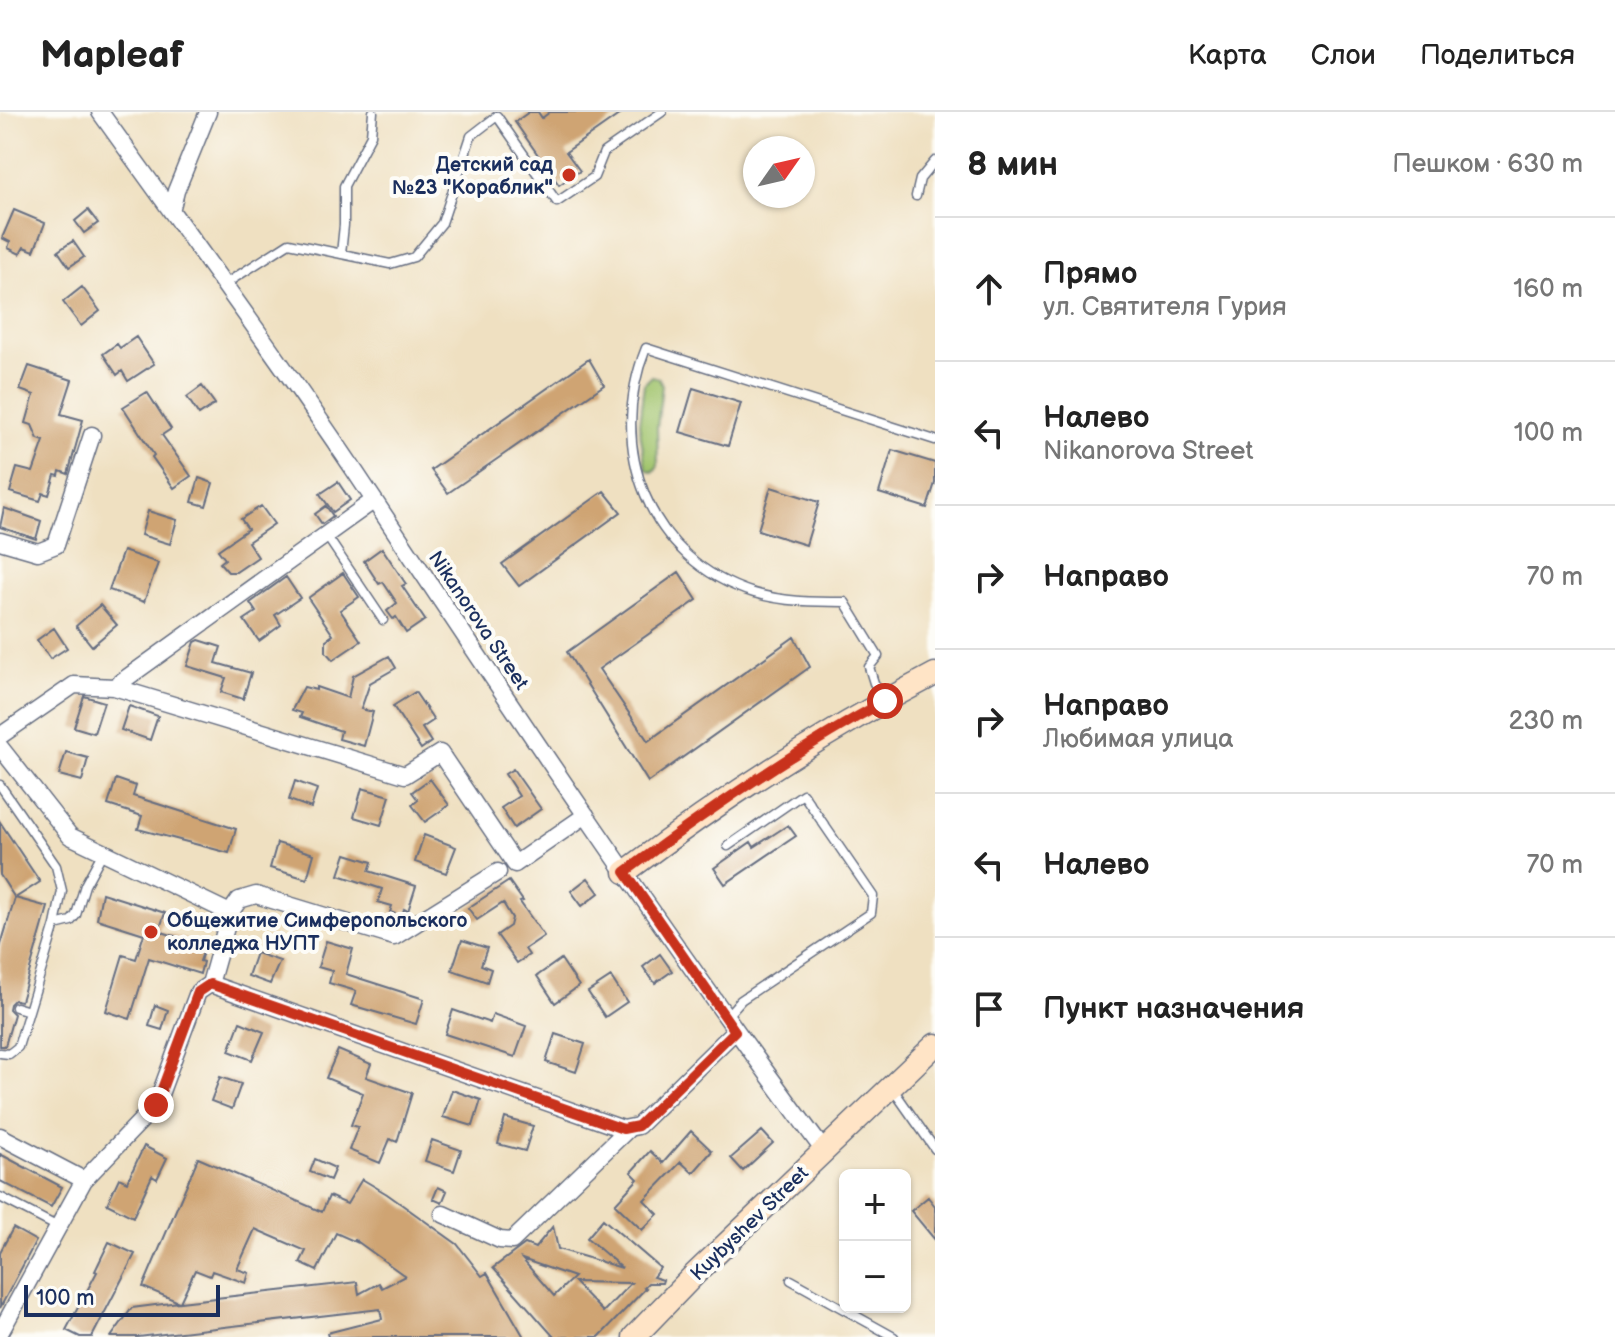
<!DOCTYPE html>
<html lang="ru">
<meta charset="utf-8">
<style>
:root{--surface:#fff;--page:#f6f6f6;--text:#222;--muted:#767676;--line:#e0e0e0}
body{margin:0;font-family:"Balsamiq Sans",sans-serif;background:var(--page);color:var(--text)}
.controls{position:absolute;right:24px;bottom:24px;display:grid;overflow:hidden;border-radius:12px;box-shadow:0 2px 6px #0004}
.controls button{width:72px;height:72px;display:grid;place-items:center;padding:0;border:0;border-bottom:2px solid var(--line);background:var(--surface);color:var(--text);font:40px sans-serif}
.compass{position:absolute;left:743px;top:24px;width:72px;height:72px;border-radius:50%;background:var(--surface);box-shadow:0 2px 6px #0004;rotate:56deg}
.scale{position:absolute;left:24px;bottom:20px;width:196px;box-sizing:border-box;padding-left:8px;border:4px solid #1b2f5e;border-top:0;font-size:22px;line-height:28px;white-space:nowrap;color:#1b2f5e;-webkit-text-stroke:6px #fdfcf7;paint-order:stroke}
.stop{position:absolute;width:24px;height:24px;margin:-18px;border:6px solid #c8321e;border-radius:50%;background:#fff}
.stop.end{background:#c8321e;border-color:#fff;box-shadow:0 2px 8px #0008}
.list{margin:0;padding:0;list-style:none}
h2{display:flex;justify-content:space-between;align-items:center;height:104px;margin:0;padding:0 32px;font-size:34px}
h2 small{font-size:26px;font-weight:400;color:var(--muted)}
.list li{display:grid;grid-template-columns:52px 1fr auto;gap:24px;align-items:center;box-sizing:border-box;height:144px;padding:0 32px;border-top:2px solid var(--line)}
.list b{display:block;font-size:30px;white-space:nowrap}
.list p{margin:0;font-size:26px;white-space:nowrap;color:var(--muted)}
.list em{font-size:26px;font-style:normal;color:var(--muted)}
.icon{flex:none;width:44px;height:44px;fill:none;stroke:currentColor;stroke-width:2;stroke-linecap:round;stroke-linejoin:round}
.map{position:relative;flex:none;width:935px;height:1225px;overflow:hidden}
header{display:flex;align-items:center;gap:48px;box-sizing:border-box;height:112px;padding:0 40px;background:var(--surface);border-bottom:2px solid var(--line)}
header strong{font-size:38px}
nav{display:flex;gap:44px;margin-inline-start:auto;font-size:28px}
main{display:flex}
aside{flex:1;background:var(--surface)}
.map>svg:first-child{display:block}
</style>
<header>
<strong>Mapleaf</strong>
<nav><a>Карта</a><a>Слои</a><a>Поделиться</a></nav>
</header>
<main>
<div class="map">
<svg width="935" height="1225" viewBox="0 0 935 1225">
<rect width="100%" height="100%" fill="#fdfcf7"/>
<filter id="ink" filterUnits="userSpaceOnUse"><feTurbulence type="fractalNoise" baseFrequency=".0125" numOctaves="2"/><feDisplacementMap in="SourceGraphic" scale="16" xChannelSelector="R" yChannelSelector="G"/><feConvolveMatrix kernelMatrix="1 2 1 2 8 2 1 2 1" color-interpolation-filters="sRGB"/></filter>
<filter id="wash" filterUnits="userSpaceOnUse"><feTurbulence type="fractalNoise" baseFrequency=".006" numOctaves="4" result="noise"/><feDisplacementMap in="SourceGraphic" scale="32" xChannelSelector="R" yChannelSelector="G"/><feGaussianBlur stdDeviation="1.8" result="paint"/><feColorMatrix in="noise" values="0 0 0 0 0 0 0 0 0 0 0 0 0 0 0 0 0 1.4 0 .05"/><feComposite in="paint" operator="in"/></filter>
<g filter="url(#wash)">
<rect width="100%" height="100%" fill="#efe0c1"/>
<!-- green -->
<path fill="#a1c46d" stroke="#5e7a66" stroke-width="2" d="M652,264l7,2 3,7 -5,43 1,38 -5,6 -7,-3 -7,-45 5,-40z"/>
<g id="blocks">
<!-- building -->
<path fill="#cfa473" fill-rule="evenodd" d="M529,0h9l4,6 8,-6h73l-57,40 14,19 -21,14 -44,-63z
M14,98l31,13 -11,28 -10,-4 -4,7 -12,-6 2,-6 -8,-4z
M88,98l10,13 -14,10 -9,-12z
M73,129l11,16 -15,10 -11,-16z
M82,175l18,24 -19,15 -18,-24z
M136,225l18,27 -26,17 -6,-10 -5,4 -14,-21 14,-10 3,4z
M589,247l15,26 -156,108 -17,-23z
M29,254l43,14 -11,34 22,6 -15,54 -8,-3 -1,5 -4,-1 -6,20 -6,-2 -3,8 -30,-9 7,-24 16,4 11,-31 -6,-2 -6,-14 -6,-2 8,-28 -14,-5z
M202,274l13,18 -16,11 -12,-18z
M693,276l48,15 -13,43 -48,-14z
M147,280l24,37 -9,6 29,41 -17,12 -22,-31 2,-2 -31,-48z
M892,338l43,13v20l-8,25 -48,-15z
M199,366l14,5 -7,23 -14,-4z
M338,370l12,18 -17,12 -13,-18z
M771,375l48,15 -13,43 -48,-15z
M604,379l17,21 -102,74 -17,-22z
M261,394l13,18 -26,18 10,15 -22,15h-8l-8,-9 5,-4 -7,-9 30,-21 -7,-10z
M326,394l7,10 -11,8 -7,-10z
M4,396l37,13 -5,18 -36,-12z
M148,399l29,9 -7,24 -29,-9z
M382,436l24,36 -4,2 23,34 -19,13 -10,-16 -3,2 -6,-8 10,-8 -14,-21 -4,2 -15,-23z
M123,439l35,12 -14,39 -35,-12z
M679,460l18,28 -98,69 49,72 146,-104 16,30 -162,115 -81,-130z
M343,461l16,24 -19,13 21,31 -28,19 -7,-8v-12l7,-5 -25,-37z
M286,465l14,21 -25,17 6,10 -22,16 -15,-21 12,-8 -6,-9z
M100,493l17,20 -25,21 -16,-20z
M54,516l13,20 -17,11 -13,-19z
M199,528l22,7 -5,16 35,10 -8,26 -22,-7 5,-14 -39,-12 8,-24z
M389,544l7,12 -26,15 -9,26 12,3 -9,34 -25,-7 2,-8 -41,-14 2,-4 -10,-3 12,-23 12,3v-3l32,11 5,-22z
M415,580l19,28 -12,8 9,14 -10,7 -28,-43z
M84,584l20,6 -10,31 -20,-6z
M129,594l29,10 -8,24 -29,-10z
M66,640l22,6 -6,23 -23,-6z
M513,657l28,40 -27,19 -13,-20 18,-12 -14,-22z
M116,667l20,7 -3,10 103,33 -7,24 -91,-24 4,-13 -34,-11z
M430,667l19,26 -24,17 -13,-17 6,-5 -6,-8z
M295,669l22,8 -6,19 -22,-8z
M362,676l28,8 -9,29 -27,-8z
M0,710l40,60 -25,16 -15,-23z
M788,713l8,11 -71,48 -11,-16 37,-26 3,5z
M424,723l32,12 -10,26 -31,-11z
M277,731l37,11 -7,25 -37,-11z
M346,742l26,8 -3,9 47,15 -8,25 -4,-2 -2,7 -12,-4 2,-6 -14,-4 4,-13 -43,-14z
M588,766l11,15 -17,13 -11,-15z
M509,769l14,20 -3,1 24,34 -19,13 4,6 -12,8 -20,-28 13,-9 2,-8 -9,-15 -26,17 -9,-12z
M102,781l63,20 -6,18 46,15 -5,15 3,1 -3,12 -51,-16 -19,61 -24,-8 17,-56 13,4 8,-25 -47,-15z
M15,786l33,9 -27,94 -7,-1 -4,4 -1,5 5,5 -9,32h-5v-98z
M462,828l25,8 -6,17 10,4 -4,13 -35,-12z
M326,829l27,8 -7,25 78,25 -8,25 -65,-19 5,-14 -27,-8 3,-12 -14,-4z
M256,841l24,8 -10,23 -22,-8z
M660,842l12,17 -17,12 -12,-16z
M561,847l18,27 -24,17 -18,-27z
M611,865l16,25 -22,15 -17,-25z
M155,893l13,5 -6,20 -13,-4z
M453,898l37,13 3,-9 33,12 -11,31 -70,-23z
M240,910l24,10 -12,28 -23,-9z
M555,922l30,10 -9,28 -30,-10z
M338,938l33,14 -5,13 46,16 -15,49 -7,-3 -10,24 -31,-13 9,-23 -7,-2 12,-32 -37,-15z
M220,965l21,7 -9,25 -21,-8z
M452,978l29,10 -8,26 -30,-9z
M505,1006l28,8 -8,25 -27,-7z
M691,1019l21,20 -19,22 -12,-11 -37,38 14,14 -16,16 -27,-26 23,-25 -7,-7 19,-21 13,12z
M762,1019l11,12 -30,28 -12,-13z
M432,1028l29,10 -7,21 -29,-10z
M144,1034l23,12 -10,21 -5,-3 -19,41 -26,-13 12,-26 8,4z
M0,1042l62,33 -11,20 -51,-26z
M198,1046l124,54 7,-16 18,8 15,-25 25,15 70,50 25,32 5,-3 37,64h-196l-1,-4 55,-14 -2,-10 -242,28h-27l21,-29 47,-6 -36,-15zM255,1117l51,22 -6,12 17,8 19,-38 20,9 -2,-3 51,37 -23,12 -3,-5 -20,11 -2,-12 -177,20 15,-32 15,6 2,-5 34,12 3,-10 -12,-4z
M315,1047l20,9 -5,12 -20,-8z
M438,1075l9,4 -5,12 -9,-4z
M928,1085l7,9v34l-24,-29z
M603,1107l57,49 -7,9 10,3 -1,3h-14l-4,4 2,1 -47,49h-45l-61,-69 32,-24 10,4 18,-22 5,23 64,19 -35,-30zM522,1147l52,18 -20,19zM574,1170l57,1 -28,29z
M13,1116l23,13 -36,67v-56z
M109,1130l26,12 -43,83h-12l-14,-7 31,-58 -2,-1z"/>
</g>
</g>
<g filter="url(#ink)">
<use href="#blocks" fill-opacity="0" stroke="#656d81" stroke-width="2"/>
<g fill="none" stroke-linecap="round" stroke-linejoin="round">
<!-- lane casing -->
<g stroke="#656d81" stroke-width="11">
<path id="lane" d="M916,84l4,-17 15,-18
M341,142l3,-29v-39l27,-51 2,-23
M225,172l64,-41 101,21 24,-7 28,-34 29,-87 26,-20 60,86 37,-25 10,-25 58,-40
M326,423l57,85
M884,587l-10,-16 -5,-16 9,-11 -33,-54c-30,0 -61,0 -91,-9 -106,-33 -148,-146 -108,-245l289,92
M0,673l56,81 6,25 -7,34 -26,86 -13,-4
M55,813l16,-4 5,-6 9,-30 18,-33
M726,905l15,-17 130,-87 2,-17 -70,-102 -75,52
M0,941l9,1 9,-7 11,-36
M892,976l43,61
M0,1085l58,30
M791,1168l103,57"/>
</g>
<!-- street casing -->
<g stroke="#656d81" stroke-width="19">
<path id="street" d="M100,0c85,119 173,237 254,358 153,230 306,460 470,681
M171,99l5,-20 32,-79
M0,429l38,11 18,-7 36,-110
M114,575l291,88 35,-22 75,111 71,-49
M0,624l74,-51 40,2 259,-186
M0,635l70,89 160,77
M210,872l413,145 15,-3 97,-95
M0,1024l84,44
M443,1102l57,26 12,1 116,-112
M0,1221l84,-153 72,-75 42,-113 12,-8 20,-71 9,-13 17,-5 138,42 104,-65"/>
</g>
<!-- secondary casing -->
<g stroke="#656d81" stroke-width="25">
<path id="secondary" d="M625,760c98,-74 201,-141 310,-198
M634,1225l60,-62 241,-230"/>
</g>
<!-- lane -->
<use href="#lane" stroke="#fff" stroke-width="8"/>
<!-- street -->
<use href="#street" stroke="#fff" stroke-width="16"/>
<!-- secondary -->
<use href="#secondary" stroke="#ffe4c6" stroke-width="22"/>
</g>
</g>
<g fill="none" stroke-linecap="round" stroke-linejoin="round" filter="url(#ink)">
<!-- route -->
<path stroke="#c8321e" stroke-width="10" d="M156,993l42,-113 12,-8 413,145 15,-3 97,-95 -110,-159c83,-62 169,-121 260,-171"/>
</g>
<!-- markers -->
<g fill="#c8321e" stroke="#fdfcf7" stroke-width="3">
<circle cx="569" cy="63" r="8"/>
<circle cx="151" cy="820" r="8"/>
</g>
<g text-anchor="middle" stroke-width="8" stroke-linejoin="round" paint-order="stroke">
<!-- poi labels -->
<g font-size="20" font-weight="bold" fill="#1b2f5e" stroke="#fdfcf7" text-anchor="end">
<text x="553" y="59">Детский сад<tspan x="553" dy="23">№23 "Кораблик"</tspan></text>
<text x="167" y="815" text-anchor="start">Общежитие Симферопольского<tspan x="167" dy="23">колледжа НУПТ</tspan></text>
</g>
<!-- street labels -->
<g font-size="20" fill="#1b2f5e" stroke="#fdfcf7">
<text transform="translate(479 508) rotate(56)" y="7">Nikanorova Street</text>
<text transform="translate(749 1111) rotate(-44)" y="7">Kuybyshev Street</text>
</g>
</g>
</svg>
<div class="controls">
<button>+</button>
<button>−</button>
</div>
<svg class="compass" viewBox="-18 -18 36 36"><path d="M0-13l5 13h-10z" fill="#e53935"/><path d="M0 13l5-13h-10z" fill="#767676"/></svg>
<div class="scale">100 m</div>
<div class="stop" style="left:885px;top:589px"></div>
<div class="stop end" style="left:156px;top:993px"></div>
</div>
<aside>
<h2>8 мин<small>Пешком · 630 m</small></h2>
<ul class="list">
<li><svg class="icon" aria-label="ahead" viewBox="0 0 24 24"><path d="M12 20V5M6 11l6-6 6 6"/></svg><div><b>Прямо</b><p>ул. Святителя Гурия</p></div><em>160 m</em></li>
<li><svg class="icon" aria-label="left" viewBox="0 0 24 24"><path d="M17 20v-9H6M10 6l-5 5 5 5"/></svg><div><b>Налево</b><p>Nikanorova Street</p></div><em>100 m</em></li>
<li><svg class="icon" aria-label="right" viewBox="0 0 24 24"><path d="M7 20v-9h11M14 6l5 5-5 5"/></svg><div><b>Направо</b></div><em>70 m</em></li>
<li><svg class="icon" aria-label="right" viewBox="0 0 24 24"><path d="M7 20v-9h11M14 6l5 5-5 5"/></svg><div><b>Направо</b><p>Любимая улица</p></div><em>230 m</em></li>
<li><svg class="icon" aria-label="left" viewBox="0 0 24 24"><path d="M17 20v-9H6M10 6l-5 5 5 5"/></svg><div><b>Налево</b></div><em>70 m</em></li>
<li><svg class="icon" aria-label="arrive" viewBox="0 0 24 24"><path d="M6 21V4h12l-3 4 3 4H6"/></svg><div><b>Пункт назначения</b></div></li>
</ul>
</aside>
</main>
